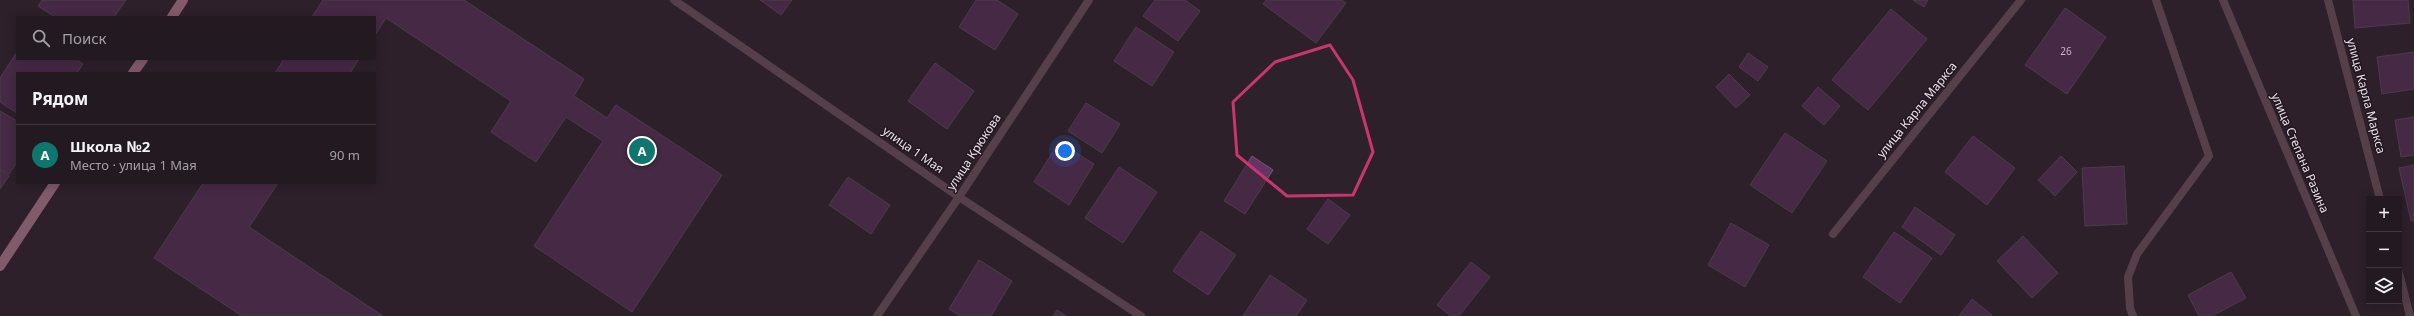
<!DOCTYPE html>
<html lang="ru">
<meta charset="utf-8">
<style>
:root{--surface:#221921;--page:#2e262e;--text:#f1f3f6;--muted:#a2a0a5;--line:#3f383f;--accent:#0f766e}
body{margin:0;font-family:"Noto Sans",sans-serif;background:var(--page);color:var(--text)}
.controls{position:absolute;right:12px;bottom:12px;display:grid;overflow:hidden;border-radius:0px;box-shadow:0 2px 10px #0003}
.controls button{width:36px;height:36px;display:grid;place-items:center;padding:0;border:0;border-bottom:1px solid var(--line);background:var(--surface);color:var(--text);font:20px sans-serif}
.you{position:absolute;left:1065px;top:151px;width:14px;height:14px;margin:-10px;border:3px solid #fff;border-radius:50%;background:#1a73e8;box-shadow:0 0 0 6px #1a73e833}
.badge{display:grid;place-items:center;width:26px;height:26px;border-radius:50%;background:var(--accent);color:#fff;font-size:13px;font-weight:700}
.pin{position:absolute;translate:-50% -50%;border:2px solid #fff;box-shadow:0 1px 4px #0006}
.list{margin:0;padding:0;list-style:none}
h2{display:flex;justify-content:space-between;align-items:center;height:52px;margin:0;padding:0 16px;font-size:17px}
h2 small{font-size:13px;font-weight:400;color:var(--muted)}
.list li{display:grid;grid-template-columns:26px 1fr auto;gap:12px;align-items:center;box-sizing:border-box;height:60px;padding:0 16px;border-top:1px solid var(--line)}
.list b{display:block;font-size:15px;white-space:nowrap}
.list p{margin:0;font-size:13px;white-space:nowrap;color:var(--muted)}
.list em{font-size:13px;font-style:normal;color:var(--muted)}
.icon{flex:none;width:22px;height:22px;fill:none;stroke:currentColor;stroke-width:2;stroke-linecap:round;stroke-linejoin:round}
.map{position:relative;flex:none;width:2414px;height:316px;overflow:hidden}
.search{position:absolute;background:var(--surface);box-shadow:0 2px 10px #0003;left:16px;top:16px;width:360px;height:44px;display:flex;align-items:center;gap:10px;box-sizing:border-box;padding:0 14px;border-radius:0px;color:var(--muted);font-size:15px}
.panel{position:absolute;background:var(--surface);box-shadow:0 2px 10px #0003;left:16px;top:72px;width:360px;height:112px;border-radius:0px}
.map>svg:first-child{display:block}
</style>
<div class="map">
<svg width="2414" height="316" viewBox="0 0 2414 316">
<rect width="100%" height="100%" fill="#2d212c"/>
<!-- building -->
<path fill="#653364" stroke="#6b5d6a" d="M42,0h84l-12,17h-59l-17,-11z
M323,0h141l120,79 -10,17 33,22 9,-13 106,70 -90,137 -98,-66 69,-105 -37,-24 -30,45 -45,-30 20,-31 -125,-83 -11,17v-18h-63z
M760,0h32l-11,15z
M976,0h21l21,14 -23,36 -36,-23z
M1155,0h30l15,11 -22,30 -35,-25z
M1266,0h76l4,3 -30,40 -53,-39z
M1913,0h15l-4,7z
M2353,0h55l2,23 -55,5z
M2065,8l41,29 -39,57 -42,-29z
M1891,9l36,30 -59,71 -36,-30z
M1136,27l38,25 -22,34 -38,-25z
M17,52v7h59l7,5 -6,9h-60v40l-17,-11v-24z
M2414,52v37l-32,5 -5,-37z
M1748,53l20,14 -10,14 -19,-14z
M284,59h75l-9,14h-75z
M935,63l39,28 -27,38 -39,-28z
M1729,74l21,21 -14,13 -20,-21z
M1818,87l22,19 -16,19 -22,-19z
M1086,103l34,21 -18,29 -34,-22z
M0,111l17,10v41l-8,12 -9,-5z
M2414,117v38l-13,2 -6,-37z
M1785,133l42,28 -35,52 -42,-28z
M1973,136l42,32 -28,37 -42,-33z
M1059,142l35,22 -25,41 -35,-23z
M1252,156l21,14 -28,44 -21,-13z
M2061,156l16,16 -22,24 -17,-16z
M2414,165v55l-3,1 -12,-53z
M2124,166l3,58 -42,2 -3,-58z
M1119,167l38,25 -34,51 -38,-25z
M0,170l9,6 -9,13z
M848,177l42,28 -19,29 -42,-29z
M203,183h75l-29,44 134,89h-141l-88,-58z
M1328,199l22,16 -22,29 -21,-15z
M1915,207l40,28 -14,20 -39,-28z
M1731,223l38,22 -24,42 -37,-22z
M1201,231l35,24 -28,40 -35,-24z
M1894,232l38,26 -32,45 -37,-26z
M2023,236l35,37 -26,25 -35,-37z
M979,260l33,21 -21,35h-31l-11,-7z
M1471,262l19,15 -31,39h-8l-14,-11z
M2231,272l15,26 -34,18h-13l-11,-21z
M1270,275l37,25 -11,16h-53z
M1972,299l20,16 -1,1h-32z
M1057,310l9,6h-13z"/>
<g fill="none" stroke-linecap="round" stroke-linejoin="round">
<!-- lane -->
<path stroke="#86656e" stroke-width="8" d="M2133,316l-3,-8 -2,-31 9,-23 72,-98 -53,-156"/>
<!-- street -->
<path stroke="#86656e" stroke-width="8" d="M674,0l285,197 182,119
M2223,0l133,316
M2328,0l52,199
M1833,234l188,-234
M2399,273l11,43
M877,316l82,-119 130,-197"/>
<!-- primary -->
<path stroke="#e9a3b8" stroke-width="10" d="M172,17l11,-17
M133,73l10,-14
M0,266l55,-83"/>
</g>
<!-- marked area -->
<path d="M0 0H2414V316H0ZM1330,45l23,35 20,72 -20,43 -66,1 -50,-41 -4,-53 42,-40z" fill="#2d212c" fill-opacity=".55" fill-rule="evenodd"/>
<path fill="none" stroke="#c83670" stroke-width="3" stroke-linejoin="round" d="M1330,45l23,35 20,72 -20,43 -66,1 -50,-41 -4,-53 42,-40z"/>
<g text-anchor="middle" stroke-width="3" stroke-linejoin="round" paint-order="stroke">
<!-- number labels -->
<g font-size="10" fill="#c7b4c6">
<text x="2066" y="55">26</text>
</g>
<!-- street labels -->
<g font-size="12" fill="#e8dfe7" stroke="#231722">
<text transform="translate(2366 96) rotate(75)" y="4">улица Карла Маркса</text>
<text transform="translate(1917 110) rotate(-51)" y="4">улица Карла Маркса</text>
<text transform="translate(913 150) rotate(35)" y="4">улица 1 Мая</text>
<text transform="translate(974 152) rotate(-57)" y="4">улица Крюкова</text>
<text transform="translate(2300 153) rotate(67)" y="4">улица Степана Разина</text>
</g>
</g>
</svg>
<div class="controls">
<button>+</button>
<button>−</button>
<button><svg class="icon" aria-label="layers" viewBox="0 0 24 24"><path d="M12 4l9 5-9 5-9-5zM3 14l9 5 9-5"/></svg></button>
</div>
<div class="you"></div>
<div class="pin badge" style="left:642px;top:151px">A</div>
<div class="search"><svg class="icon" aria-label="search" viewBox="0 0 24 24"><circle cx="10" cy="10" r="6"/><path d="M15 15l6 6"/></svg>Поиск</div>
<section class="panel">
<h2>Рядом<small></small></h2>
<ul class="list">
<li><span class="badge">A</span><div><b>Школа №2</b><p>Место · улица 1 Мая</p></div><em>90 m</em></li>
</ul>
</section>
</div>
